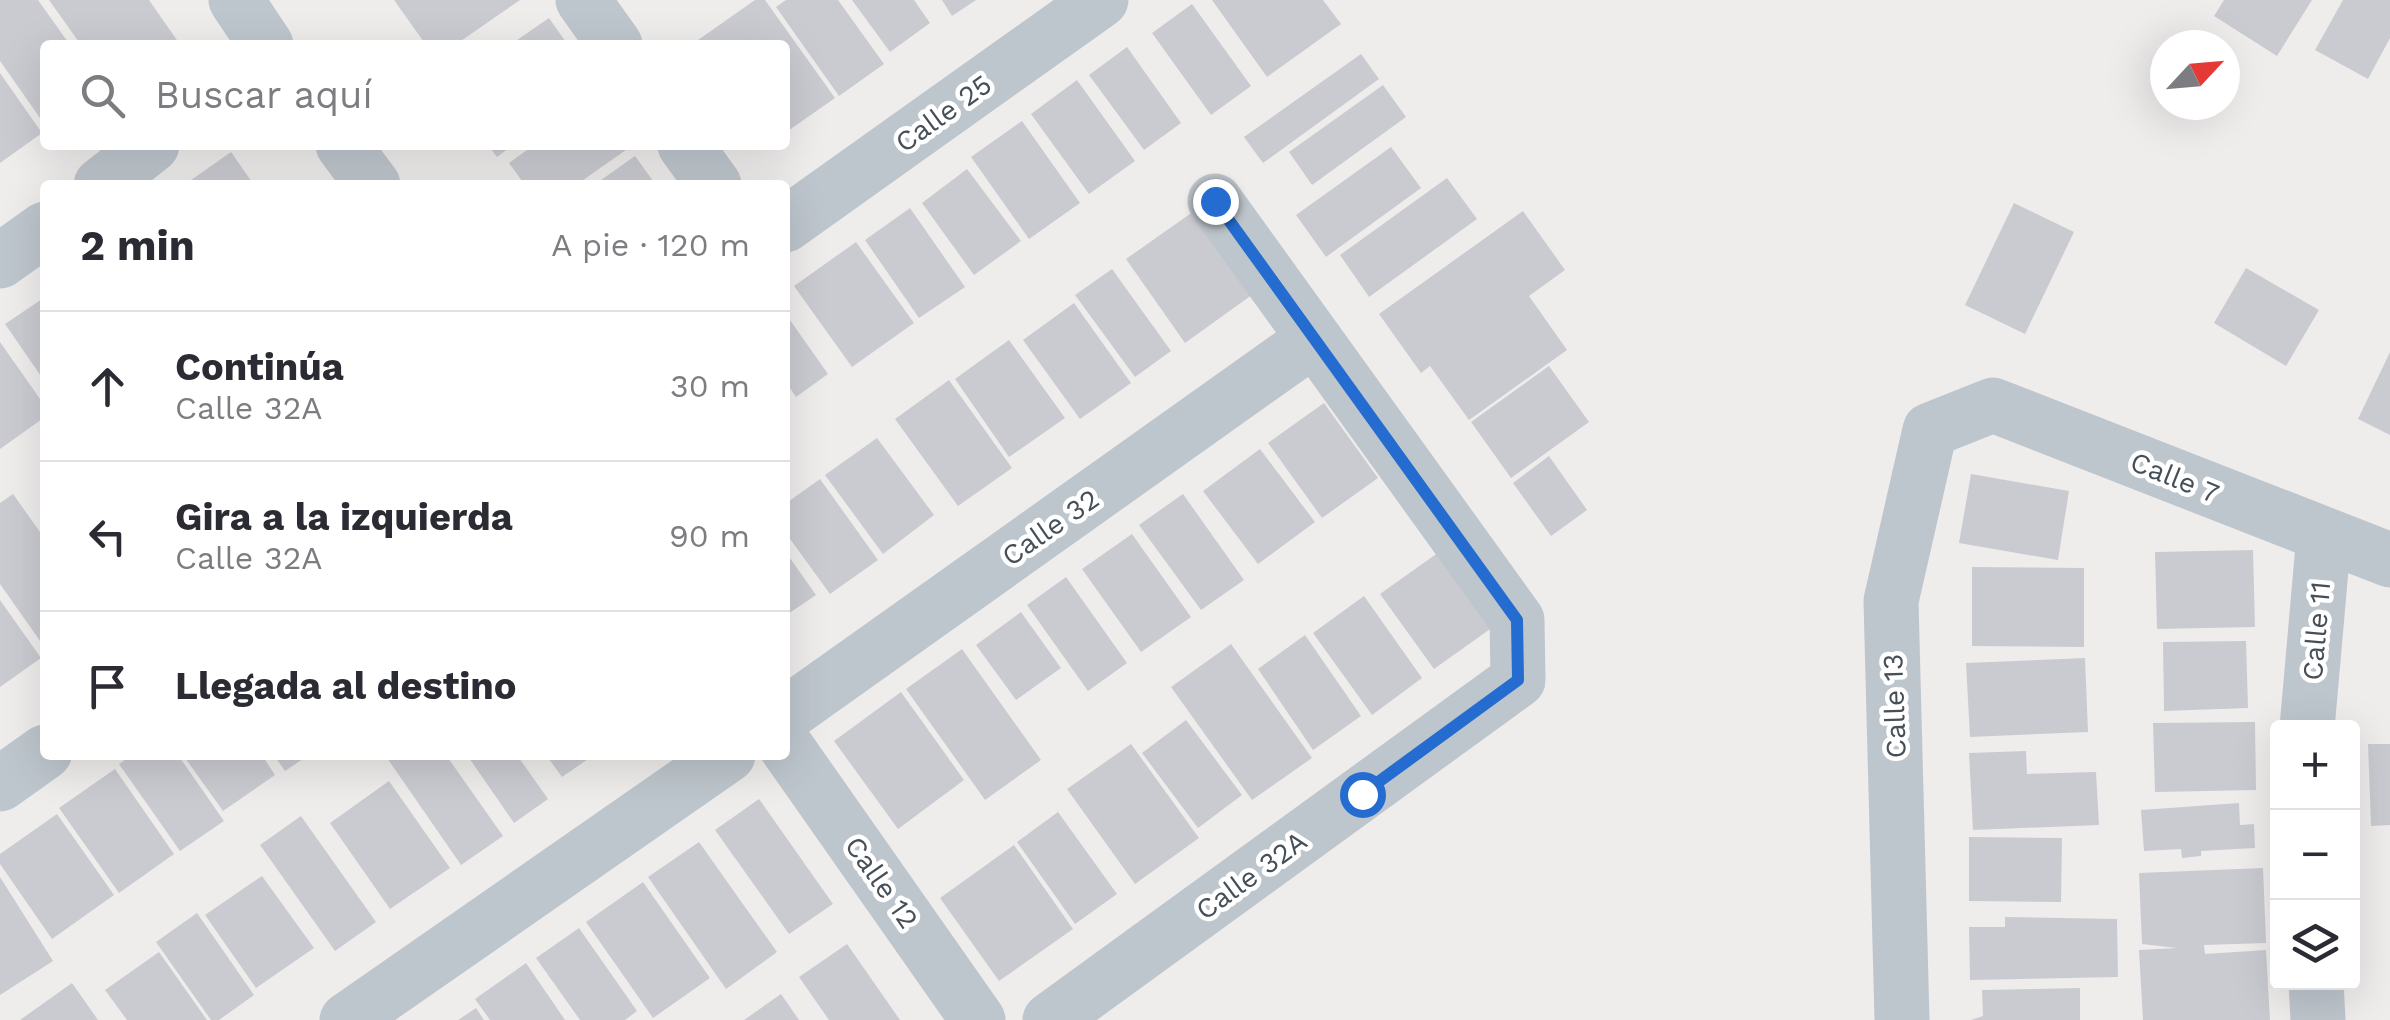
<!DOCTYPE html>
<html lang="es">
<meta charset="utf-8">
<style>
:root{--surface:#fff;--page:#f7f7f7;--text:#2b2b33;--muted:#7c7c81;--line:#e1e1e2}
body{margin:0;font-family:"Work Sans",sans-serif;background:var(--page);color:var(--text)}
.controls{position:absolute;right:30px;bottom:30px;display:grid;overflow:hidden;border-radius:10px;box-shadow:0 10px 40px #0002}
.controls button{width:90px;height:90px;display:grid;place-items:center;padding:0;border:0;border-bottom:2px solid var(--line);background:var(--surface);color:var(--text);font:50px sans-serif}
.compass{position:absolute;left:2150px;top:30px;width:90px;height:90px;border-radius:50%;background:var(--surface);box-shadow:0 10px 40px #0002;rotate:64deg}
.stop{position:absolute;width:30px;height:30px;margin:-22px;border:8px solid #246cd0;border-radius:50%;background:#fff}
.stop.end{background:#246cd0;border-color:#fff;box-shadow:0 2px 10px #0008}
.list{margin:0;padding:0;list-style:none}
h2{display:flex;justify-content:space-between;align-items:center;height:130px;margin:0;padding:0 40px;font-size:42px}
h2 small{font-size:32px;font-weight:400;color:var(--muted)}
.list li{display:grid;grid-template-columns:65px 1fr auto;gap:30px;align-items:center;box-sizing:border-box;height:150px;padding:0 40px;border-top:2px solid var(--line)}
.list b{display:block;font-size:38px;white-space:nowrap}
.list p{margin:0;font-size:32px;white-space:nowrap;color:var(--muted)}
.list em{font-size:32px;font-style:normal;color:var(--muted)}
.icon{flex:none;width:55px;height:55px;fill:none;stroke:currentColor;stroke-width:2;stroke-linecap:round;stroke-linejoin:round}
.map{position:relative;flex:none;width:2390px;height:1020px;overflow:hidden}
.search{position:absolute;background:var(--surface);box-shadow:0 10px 40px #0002;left:40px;top:40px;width:750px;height:110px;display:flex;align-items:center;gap:25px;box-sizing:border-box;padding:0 35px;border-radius:10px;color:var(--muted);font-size:38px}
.panel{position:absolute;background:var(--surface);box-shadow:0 10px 40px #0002;left:40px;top:180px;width:750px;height:580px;border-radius:10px}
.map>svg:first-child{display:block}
</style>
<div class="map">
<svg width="2390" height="1020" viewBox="0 0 2390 1020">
<rect width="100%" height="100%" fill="#efecec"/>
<!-- building -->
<path fill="#cacbd1" d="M0,0h38l32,45h-25v80l-45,-64z
M49,0h100l30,43 -98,2z
M394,0h126l-65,45h-29z
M755,0h10l70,98 -50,35v-88h-94z
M786,0h52l46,64 -45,32 -63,-89z
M852,0h62l16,23 -40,29z
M942,0h34l-24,16z
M1212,0h111l18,24 -74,53z
M2224,0h88l-35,56 -63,-40z
M2343,0h47v38l-22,41 -53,-29z
M1192,4l59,82 -40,29 -59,-82z
M549,18l19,27h-58z
M1127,47l54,76 -37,27 -55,-75z
M1361,54l18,25 -116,84 -19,-26z
M0,73l42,60 -42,30z
M1077,80l58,81 -46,33 -58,-80z
M1383,85l23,32 -94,68 -23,-33z
M1022,121l58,82 -51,36 -58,-82z
M488,145h25l-16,12z
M534,145h99l-57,40h-51l-16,-22z
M1391,147l30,41 -95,69 -30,-42z
M231,152l23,33h-70z
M635,156l21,29h-62z
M967,169l54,72 -47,34 -52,-72z
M1447,178l30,41 -108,78 -29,-42z
M2014,203l60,29 -49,102 -60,-29z
M910,208l55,79 -46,31 -54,-78z
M1197,209l59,83 -71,51 -59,-84z
M1523,211l42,59 -36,26 38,54 -98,70 -39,-54 -9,7 -42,-59z
M856,242l58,81 -62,44 -58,-81z
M2246,268l73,42 -33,56 -72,-43z
M1112,269l59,82 -36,26 -60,-82z
M45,297v85l-40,-58z
M1074,303l57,80 -51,36 -57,-79z
M785,313l43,61 -32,23 -11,-16z
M1009,340l56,78 -56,39 -54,-78z
M0,342l45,64v11l-45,32z
M2390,352v83l-32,-16z
M1549,366l40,56 -78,56 -40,-56z
M949,380l63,88 -54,38 -63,-87z
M1324,403l54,75 -56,40 -54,-75z
M877,438l57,77 -51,39 -58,-79z
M1260,449l55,73 -57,42 -55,-73z
M1549,456l38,54 -36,26 -38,-53z
M1971,474l98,17 -11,69 -99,-17z
M820,479l58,81 -48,34 -45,-62v-28z
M13,494l32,45v109l-45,-64v-81z
M1183,494l61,86 -43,30 -62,-85z
M1132,534l59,83 -50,35 -59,-83z
M2253,550l2,77 -98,2 -2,-77z
M785,551l31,44 -31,21z
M1439,552l54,75 -59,42 -54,-75z
M1972,567l112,1v79l-112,-1z
M1066,577l61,86 -39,28 -61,-86z
M1364,596l58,82 -50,37 -59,-82z
M0,600l41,58 -41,29z
M1021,612l40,56 -45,32 -40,-55z
M1305,635l56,81 -48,34 -55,-81z
M2246,641l2,67 -84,3 -1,-69z
M1231,644l81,114 -60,42 -81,-113z
M962,649l79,111 -56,40 -79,-111z
M2085,658l3,74 -118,5 -4,-74z
M901,692l63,88 -66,49 -64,-88z
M1186,720l56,75 -44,33 -56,-75z
M2255,722l1,68 -101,2 -2,-69z
M1131,744l68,94 -64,46 -68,-95z
M2368,744h22v81l-19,1z
M2026,751l1,23 69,-2 3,53 -126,5 -4,-77z
M132,755h46l46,66 -44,30 -61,-87z
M183,755h79l13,20 -52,36z
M274,755h35l-24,16z
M385,755h61l57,81 -42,29z
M467,755h50l31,44 -34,24z
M546,755h48l-32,22z
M115,769l59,85 -55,39 -60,-85z
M389,781l61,87 -60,41 -60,-86z
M759,799l74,105 -44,30 -74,-104z
M2239,803l1,22 14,-1 1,24 -54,3v5l-19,2 -1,-9 -37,2 -3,-41z
M1058,812l59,82 -42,30 -58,-82z
M57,814l57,81 -62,44 -52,-75v-10z
M301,816l75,106 -41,29 -75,-106z
M1969,837l93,1 -1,64 -92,-1z
M699,842l78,110 -51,37 -78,-112z
M1014,845l59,84 -74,52 -59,-83z
M2263,868l3,75 -62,2 1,9 61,-4 4,70h-127l-4,-70 38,-2 -35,-4 -3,-71z
M262,876l52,72 -58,40 -51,-73z
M0,877l53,84 -53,34z
M643,882l67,96 -57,40 -67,-96z
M197,913l57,82 -35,25h-8l-55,-78z
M2005,917l112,2 1,58 -148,3 -1,-53h36z
M579,928l58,83 -12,9h-45l-44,-62z
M847,944l53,76h-71l-30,-43z
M159,952l48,68h-80l-22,-30z
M526,963l39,57h-75l-15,-21z
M72,983l26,37h-78z
M2080,988v32h-109l12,-4 -1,-26z
M781,994l18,26h-55z
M476,1008l8,12h-26z"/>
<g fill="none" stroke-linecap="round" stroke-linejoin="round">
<!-- minor -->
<path stroke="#bec6cd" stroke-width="55" d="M236,0l30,45
M583,0l32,45
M343,145l30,40
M685,145l29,40
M101,185l51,-40
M785,225l316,-225
M0,261l45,-32
M785,715l529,-376
M2307,728l17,-193
M785,745l193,275
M0,784l45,-32
M2316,982l2,38
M347,1020l381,-265
M1050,1020l468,-340 -1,-60 -302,-419
M1902,1020l-11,-419 39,-171 63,-25 397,155"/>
</g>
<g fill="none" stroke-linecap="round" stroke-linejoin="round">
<!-- route -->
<path stroke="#246cd0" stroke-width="12" d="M1215,201l302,419 1,60 -156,114"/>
</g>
<g text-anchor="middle" stroke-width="9" stroke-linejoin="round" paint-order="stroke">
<!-- street labels -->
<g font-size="28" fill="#464f58" stroke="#fff">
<text transform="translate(943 113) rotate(-36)" y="10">Calle 25</text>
<text transform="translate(2175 477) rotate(22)" y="10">Calle 7</text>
<text transform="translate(1050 527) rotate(-35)" y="10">Calle 32</text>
<text transform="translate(2316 631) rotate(-85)" y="10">Calle 11</text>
<text transform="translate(1894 706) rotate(-92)" y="10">Calle 13</text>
<text transform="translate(1251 875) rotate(-36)" y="10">Calle 32A</text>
<text transform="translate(882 882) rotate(55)" y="10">Calle 12</text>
</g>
</g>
</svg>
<div class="controls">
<button>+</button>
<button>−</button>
<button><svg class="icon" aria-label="layers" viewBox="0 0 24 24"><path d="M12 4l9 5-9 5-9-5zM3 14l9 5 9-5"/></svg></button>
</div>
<svg class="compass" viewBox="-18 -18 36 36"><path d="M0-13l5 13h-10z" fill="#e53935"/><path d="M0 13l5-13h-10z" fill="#7c7c81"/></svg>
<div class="stop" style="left:1362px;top:794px"></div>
<div class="stop end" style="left:1215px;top:201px"></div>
<div class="search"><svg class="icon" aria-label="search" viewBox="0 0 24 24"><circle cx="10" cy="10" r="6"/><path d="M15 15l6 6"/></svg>Buscar aquí</div>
<section class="panel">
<h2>2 min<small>A pie · 120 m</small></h2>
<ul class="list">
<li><svg class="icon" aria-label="ahead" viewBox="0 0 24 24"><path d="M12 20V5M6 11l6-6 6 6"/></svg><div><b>Continúa</b><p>Calle 32A</p></div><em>30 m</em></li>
<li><svg class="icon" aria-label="left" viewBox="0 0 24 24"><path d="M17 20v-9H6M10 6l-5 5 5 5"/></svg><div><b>Gira a la izquierda</b><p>Calle 32A</p></div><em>90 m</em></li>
<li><svg class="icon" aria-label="arrive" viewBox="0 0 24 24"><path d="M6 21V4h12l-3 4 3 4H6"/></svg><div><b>Llegada al destino</b></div></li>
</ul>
</section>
</div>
